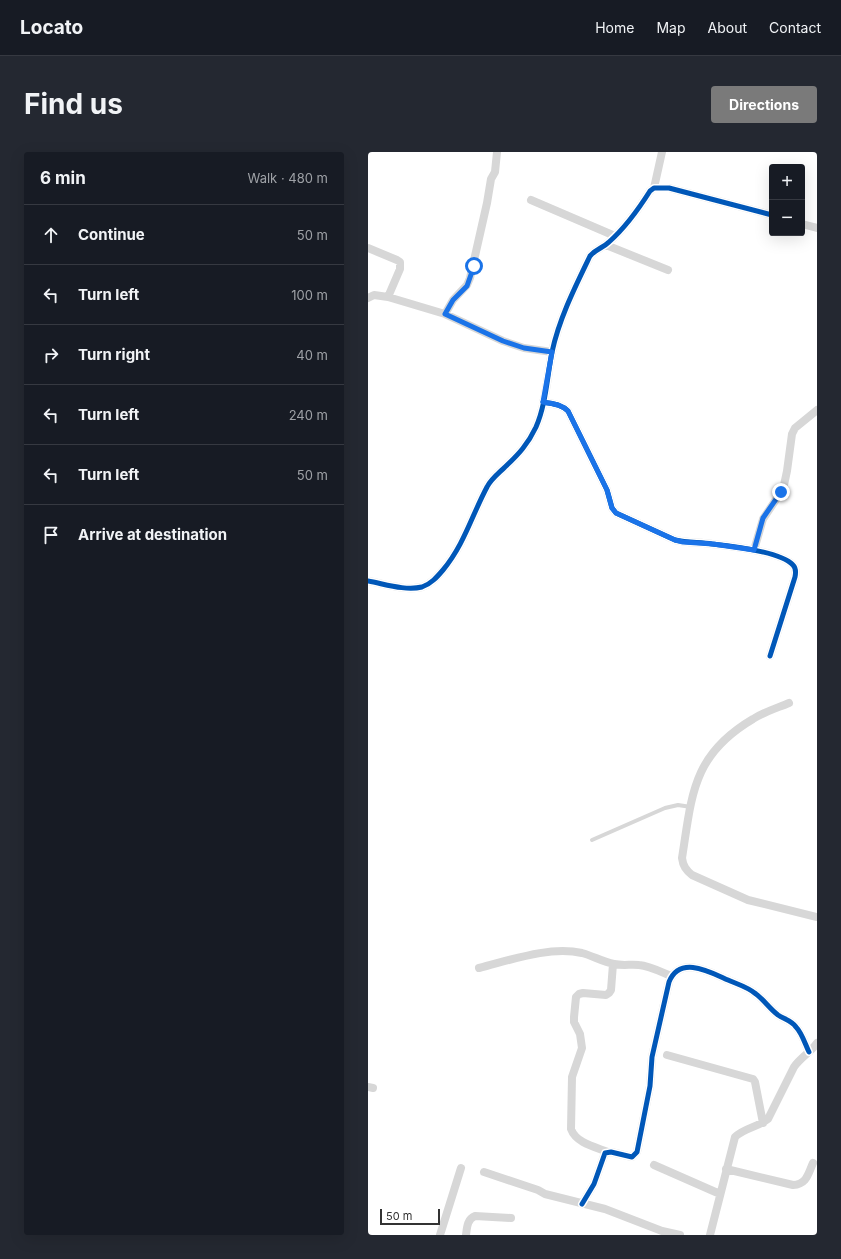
<!DOCTYPE html>
<meta charset="utf-8">
<style>
:root{--surface:#171b24;--page:#242831;--text:#f1f3f6;--muted:#9ea1a6;--line:#363941;--accent:#7a7a7a}
body{margin:0;font-family:Inter,sans-serif;background:var(--page);color:var(--text)}
.controls{position:absolute;right:12px;top:12px;display:grid;overflow:hidden;border-radius:4px;box-shadow:0 4px 16px #0002}
.controls button{width:36px;height:36px;display:grid;place-items:center;padding:0;border:0;border-bottom:1px solid var(--line);background:var(--surface);color:var(--text);font:20px sans-serif}
.scale{position:absolute;left:12px;bottom:10px;width:60px;box-sizing:border-box;padding-left:4px;border:2px solid #333;border-top:0;font-size:11px;line-height:14px;white-space:nowrap;color:#333;-webkit-text-stroke:3px #fff;paint-order:stroke}
.stop{position:absolute;width:12px;height:12px;margin:-9px;border:3px solid #1a73e8;border-radius:50%;background:#fff}
.stop.end{background:#1a73e8;border-color:#fff;box-shadow:0 1px 4px #0008}
.list{margin:0;padding:0;list-style:none}
h2{display:flex;justify-content:space-between;align-items:center;height:52px;margin:0;padding:0 16px;font-size:17px}
h2 small{font-size:13px;font-weight:400;color:var(--muted)}
.list li{display:grid;grid-template-columns:26px 1fr auto;gap:12px;align-items:center;box-sizing:border-box;height:60px;padding:0 16px;border-top:1px solid var(--line)}
.list b{display:block;font-size:15px;white-space:nowrap}
.list em{font-size:13px;font-style:normal;color:var(--muted)}
.icon{flex:none;width:22px;height:22px;fill:none;stroke:currentColor;stroke-width:2;stroke-linecap:round;stroke-linejoin:round}
.map{position:relative;flex:none;width:449px;height:1083px;overflow:hidden;border-radius:4px}
header{display:flex;align-items:center;gap:24px;box-sizing:border-box;height:56px;padding:0 20px;background:var(--surface);border-bottom:1px solid var(--line)}
header strong{font-size:19px}
nav{display:flex;gap:22px;margin-inline-start:auto;font-size:14px}
.intro{display:flex;align-items:center;justify-content:space-between;box-sizing:border-box;height:96px;padding:0 24px}
h1{margin:0;font-size:28px}
.button{padding:10px 18px;border-radius:4px;background:var(--accent);color:#fff;font-size:14px;font-weight:700}
main{display:flex;gap:24px;padding:0 24px}
aside{flex:1;background:var(--surface);border-radius:4px;box-shadow:0 4px 16px #0002}
.map>svg:first-child{display:block}
</style>
<header>
<strong>Locato</strong>
<nav><a>Home</a><a>Map</a><a>About</a><a>Contact</a></nav>
</header>
<div class="intro"><h1>Find us</h1><a class="button">Directions</a></div>
<main>
<aside>
<h2>6 min<small>Walk · 480 m</small></h2>
<ul class="list">
<li><svg class="icon" aria-label="ahead" viewBox="0 0 24 24"><path d="M12 20V5M6 11l6-6 6 6"/></svg><div><b>Continue</b></div><em>50 m</em></li>
<li><svg class="icon" aria-label="left" viewBox="0 0 24 24"><path d="M17 20v-9H6M10 6l-5 5 5 5"/></svg><div><b>Turn left</b></div><em>100 m</em></li>
<li><svg class="icon" aria-label="right" viewBox="0 0 24 24"><path d="M7 20v-9h11M14 6l5 5-5 5"/></svg><div><b>Turn right</b></div><em>40 m</em></li>
<li><svg class="icon" aria-label="left" viewBox="0 0 24 24"><path d="M17 20v-9H6M10 6l-5 5 5 5"/></svg><div><b>Turn left</b></div><em>240 m</em></li>
<li><svg class="icon" aria-label="left" viewBox="0 0 24 24"><path d="M17 20v-9H6M10 6l-5 5 5 5"/></svg><div><b>Turn left</b></div><em>50 m</em></li>
<li><svg class="icon" aria-label="arrive" viewBox="0 0 24 24"><path d="M6 21V4h12l-3 4 3 4H6"/></svg><div><b>Arrive at destination</b></div></li>
</ul>
</aside>
<div class="map">
<svg width="449" height="1083" viewBox="0 0 449 1083">
<rect width="100%" height="100%" fill="#fff"/>
<g fill="none" stroke-linecap="round" stroke-linejoin="round">
<!-- service -->
<path stroke="#d7d7d7" stroke-width="4" d="M224,688l73,-32 13,-3 13,2"/>
<!-- minor -->
<path stroke="#d7d7d7" stroke-width="8" d="M286,36l8,-36
M163,48l84,36
M434,72l15,4
M238,93l62,25
M0,96l29,12 3,2v7l-12,28
M0,146l6,-3 14,2 57,17 58,27 21,7 28,4
M77,162l8,-14 14,-15 3,-7 17,-75 4,-24 4,-7 2,-20
M175,250c10,2 18,2 25,9l39,79 5,18 4,5 59,27c13,3 25,2 37,4 19,2 69,8 81,21 3,3 3,7 2,12l-25,79
M386,398l9,-31 18,-27 3,-7 3,-14 5,-37 3,-6 22,-18
M0,429c17,3 37,10 54,6 9,-3 15,-10 21,-17 21,-25 29,-55 44,-83 4,-8 12,-14 18,-20 14,-13 23,-23 31,-40 10,-23 11,-50 16,-75 7,-33 23,-65 38,-96 7,-8 13,-8 19,-14 17,-15 29,-32 41,-51l4,-3h15l103,27
M421,551c-12,5 -25,9 -36,16 -61,36 -61,76 -71,139 1,8 4,12 10,17l56,25 69,17
M111,816c32,-8 70,-22 103,-15 11,3 21,9 32,11 9,2 17,0 25,1 11,1 22,7 32,11
M299,903l86,24 2,3 8,41
M0,935l5,1
M240,1000c-13,-5 -32,-9 -37,-23l1,-52 10,-29 -2,-14 -6,-12v-5l2,-20 3,-3 4,-1 23,2 3,-2 2,-3 2,-26
M286,1013l66,29
M358,1017l67,16c14,-1 15,-11 20,-22
M116,1020l54,18 7,4 60,15 57,22 18,4
M214,1052l12,-20 11,-31 6,-1 21,5 5,-5 13,-66 2,-29 17,-75c11,-27 41,-10 59,-2 9,4 20,7 28,14 8,6 14,15 22,21 6,4 14,6 18,12 6,6 9,17 13,25
M72,1083l21,-67
M98,1083c1,-7 1,-16 9,-19l36,2
M342,1083l25,-98c9,-9 23,-10 33,-18l26,-52c7,-10 17,-15 23,-24"/>
<!-- cycleway casing -->
<g stroke="#fff" stroke-width="8">
<path id="cycleway" d="M175,250c10,2 18,2 25,9l39,79 5,18 4,5 59,27c13,3 25,2 37,4 19,2 69,8 81,21 3,3 3,7 2,12l-25,79
M0,429c17,3 37,10 54,6 9,-3 15,-10 21,-17 21,-25 29,-55 44,-83 4,-8 12,-14 18,-20 14,-13 23,-23 31,-40 10,-23 11,-50 16,-75 7,-33 23,-65 38,-96 7,-8 13,-8 19,-14 17,-15 29,-32 41,-51l4,-3h15l103,27
M214,1052l12,-20 11,-31 6,-1 21,5 5,-5 13,-66 2,-29 17,-75c11,-27 41,-10 59,-2 9,4 20,7 28,14 8,6 14,15 22,21 6,4 14,6 18,12 6,6 9,17 13,25"/>
</g>
<!-- cycleway -->
<use href="#cycleway" stroke="#0057b8" stroke-width="5"/>
</g>
<g fill="none" stroke-linecap="round" stroke-linejoin="round">
<!-- route -->
<path stroke="#1a73e8" stroke-width="5" d="M106,114l-7,20 -14,14 -8,14 58,27 21,7 28,4 -9,50c10,2 18,2 25,9l39,79 5,18 4,5 59,27 8,2 30,2 41,6 9,-32 18,-26"/>
</g>
</svg>
<div class="controls">
<button>+</button>
<button>−</button>
</div>
<div class="scale">50 m</div>
<div class="stop" style="left:106px;top:114px"></div>
<div class="stop end" style="left:413px;top:340px"></div>
</div>
</main>
